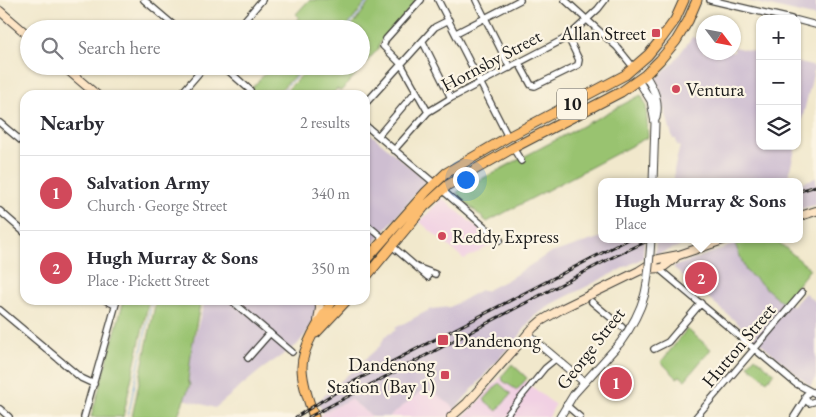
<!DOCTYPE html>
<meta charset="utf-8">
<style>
:root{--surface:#fff;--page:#f2f2f3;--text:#2b2b33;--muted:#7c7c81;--line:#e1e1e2;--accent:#d1495b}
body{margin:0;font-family:"EB Garamond",serif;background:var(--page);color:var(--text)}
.controls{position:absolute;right:15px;top:15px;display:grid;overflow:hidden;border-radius:10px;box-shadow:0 1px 4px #0004}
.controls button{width:45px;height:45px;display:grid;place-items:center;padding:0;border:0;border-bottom:1px solid var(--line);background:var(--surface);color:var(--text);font:25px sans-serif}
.compass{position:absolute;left:696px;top:15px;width:45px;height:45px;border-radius:50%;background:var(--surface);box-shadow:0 1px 4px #0004;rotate:122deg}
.you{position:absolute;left:465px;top:179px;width:18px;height:18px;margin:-12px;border:4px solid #fff;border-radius:50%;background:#1a73e8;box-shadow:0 0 0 8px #1a73e833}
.badge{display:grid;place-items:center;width:32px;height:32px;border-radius:50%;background:var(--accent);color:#fff;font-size:16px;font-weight:700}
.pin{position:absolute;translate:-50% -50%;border:2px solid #fff;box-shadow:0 1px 5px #0006}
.popup{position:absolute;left:598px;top:178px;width:205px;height:65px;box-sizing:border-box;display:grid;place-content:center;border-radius:10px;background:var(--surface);filter:drop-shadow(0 1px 4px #0005);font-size:16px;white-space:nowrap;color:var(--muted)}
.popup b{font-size:19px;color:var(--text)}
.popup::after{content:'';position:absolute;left:50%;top:100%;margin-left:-10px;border:10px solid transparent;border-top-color:var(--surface)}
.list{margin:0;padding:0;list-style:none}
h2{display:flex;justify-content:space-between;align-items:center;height:65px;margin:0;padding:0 20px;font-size:21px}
h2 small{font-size:16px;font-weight:400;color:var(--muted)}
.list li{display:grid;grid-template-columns:32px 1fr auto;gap:15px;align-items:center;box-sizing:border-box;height:75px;padding:0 20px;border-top:1px solid var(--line)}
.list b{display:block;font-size:19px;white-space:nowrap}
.list p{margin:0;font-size:16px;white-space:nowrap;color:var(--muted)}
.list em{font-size:16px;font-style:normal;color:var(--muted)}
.icon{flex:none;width:28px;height:28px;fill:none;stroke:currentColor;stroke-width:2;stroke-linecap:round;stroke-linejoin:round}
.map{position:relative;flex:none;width:816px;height:417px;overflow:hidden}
.search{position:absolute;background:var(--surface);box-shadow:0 1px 4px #0004;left:20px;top:20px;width:350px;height:55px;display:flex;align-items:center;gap:12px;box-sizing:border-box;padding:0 18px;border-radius:28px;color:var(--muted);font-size:19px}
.panel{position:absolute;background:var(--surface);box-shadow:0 1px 4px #0004;left:20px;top:90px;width:350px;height:215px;border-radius:15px}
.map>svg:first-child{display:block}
</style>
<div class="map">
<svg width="816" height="417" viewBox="0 0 816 417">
<rect width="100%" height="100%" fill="#fcf5e5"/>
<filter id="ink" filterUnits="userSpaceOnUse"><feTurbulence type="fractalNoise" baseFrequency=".02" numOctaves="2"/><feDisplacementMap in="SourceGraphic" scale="10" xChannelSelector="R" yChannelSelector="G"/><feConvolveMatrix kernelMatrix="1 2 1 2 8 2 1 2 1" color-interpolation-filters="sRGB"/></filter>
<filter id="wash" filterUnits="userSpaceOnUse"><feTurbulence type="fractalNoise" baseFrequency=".0096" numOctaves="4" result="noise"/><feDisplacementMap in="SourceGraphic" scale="20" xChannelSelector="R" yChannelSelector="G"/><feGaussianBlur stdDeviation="1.12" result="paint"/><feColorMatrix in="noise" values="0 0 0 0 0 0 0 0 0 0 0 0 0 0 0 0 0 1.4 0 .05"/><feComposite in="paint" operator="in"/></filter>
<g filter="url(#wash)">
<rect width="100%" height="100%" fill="#f1e8cc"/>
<!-- built -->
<path fill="#f1d0e3" d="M442,198l52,44v2l-30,15 -44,-37z
M512,364l14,12 -2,4 31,25 -6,12h-87l12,-10z
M420,392l15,1 6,4 14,12 6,8h-72z
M350,399l23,18h-57z"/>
<!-- industrial -->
<path fill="#cebed1" d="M744,0h72v17l-3,-1z
M692,37l11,3 1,12h30v-5l26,6v93h36l-8,31 -19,5h-95v-12l6,-24 -3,-1 -1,-6h-3l-17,-60 17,-16z
M797,62l18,5 -18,73z
M365,129l61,52 -61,73z
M816,178v27l-16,4v-26z
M602,237v2h42l-1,19 -87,44 -23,15 -20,28 -4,2 -54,62 -20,-16 -15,-1 -31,25h-16l-23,-18 -27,14 -6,-11 63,-56 5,-10 11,-6 -1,-2 36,-19 19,-2 31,-17 4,1 22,-11 41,-26z
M656,239h44l-45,16z
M735,244l13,25 45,37 12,-13 11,9v77l-6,7 -137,-119z
M205,300h122l-12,16 -5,12 -13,17 -35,24 -47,39 -31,-9 6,-13 -2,-6 4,-34z"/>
<!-- green -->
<path fill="#99c370" stroke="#5a7046" d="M309,0h58l-13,18 -10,11h-55l10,-12 -3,-3z
M371,0h46l-37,43 -2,6 -37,42 -4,-2 -6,6h-49l29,-29h50v-37h-13l8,-8z
M272,66h33l-30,29h-31l4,-5 1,1z
M641,95l5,10 2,32 -161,85 -29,-27 -1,-3z
M753,239h22l35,30 -27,34 -37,-32 -11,-27z
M124,300h25l-26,117h-32z
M156,300h45l-9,46 -4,34 2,5 -13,32h-45z
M687,329l24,20 -26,31 -5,-4 -3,2 -16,-16z
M755,357l19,16 -7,8 -19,-16z
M512,364l15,14 -10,12 -14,-9 -1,-5z
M499,383l12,11 -14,17 -13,-11z"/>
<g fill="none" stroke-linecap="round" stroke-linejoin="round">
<!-- stream -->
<path stroke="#6aa0d7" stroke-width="1" d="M346,29l10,-11 13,-18
M278,95l29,-29
M128,417l24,-117"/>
</g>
</g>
<g filter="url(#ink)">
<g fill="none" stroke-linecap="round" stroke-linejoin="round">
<!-- pedestrian casing -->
<g stroke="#3c3b36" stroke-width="7">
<path id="pedestrian" d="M505,417l40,-49 11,-9"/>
</g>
<!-- minor casing -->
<g stroke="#3c3b36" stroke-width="8">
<path id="minor" d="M144,0l34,29
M421,0l-35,39 -3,7 18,18 27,48
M438,0l70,137
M476,0l34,68
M565,0l52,47 17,21
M710,0l81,19
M797,20l19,5
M237,29l25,-29
M456,33l64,-33
M423,42l28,56
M519,63l12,22 4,1 43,-21 1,-5 -11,-23
M223,66l27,24
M180,95l25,-29
M365,104l70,-77 14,-7
M0,123l25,21
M365,125l69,58
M378,136l38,-45
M513,148l8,13
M394,150l34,-38 23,-14 117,-61 30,-28 7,-9
M442,190l58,50
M0,211l25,22
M365,223l19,16
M392,246l36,31
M419,268l16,6
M658,268l137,115 15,8
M105,300l10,5
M231,300l61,52
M592,302l30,25
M0,310l81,68 13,6
M654,349l14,-7 33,-39
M248,358l22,-25
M816,394l-6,-3 -5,5 1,4 3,3 7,-2
M566,405l14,12
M0,409l9,8
M84,417l33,-117
M696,417l106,-124
M794,417l12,-19"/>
</g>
<!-- tertiary casing -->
<g stroke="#3c3b36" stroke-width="9">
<path id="tertiary" d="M645,75c9,14 15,26 11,43
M638,80l13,21 4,22 -2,59
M527,334l57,48
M560,417l14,-23 46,-51"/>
</g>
<!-- secondary casing -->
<g stroke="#3c3b36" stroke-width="10">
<path id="secondary" d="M0,11l29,25
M63,66l34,29
M800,216l16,-5
M646,269l16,-1 13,-10
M318,321l2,-13 -1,-8
M451,417l16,-14 66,-75 8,-7 22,-13 76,-37 19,-12 21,-4 47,-16"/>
</g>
<!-- primary casing -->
<g stroke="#3c3b36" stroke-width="11">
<path id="primary" d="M365,261l61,-69 20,-19 62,-36 117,-62 23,-20 14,-17 13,-18 9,-20
M365,278l59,-71 24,-22 65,-37 108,-56 24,-17 15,-15 16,-19 12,-20 9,-21
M316,333l31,-33
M314,417c-5,-16 -12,-33 -12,-50 0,-20 20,-50 31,-67"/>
</g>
<!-- pedestrian -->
<use href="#pedestrian" stroke="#fff" stroke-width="4.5"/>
<!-- minor -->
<use href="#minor" stroke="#fff" stroke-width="5.5"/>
<!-- tertiary -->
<use href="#tertiary" stroke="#fff" stroke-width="7"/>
<!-- secondary -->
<use href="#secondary" stroke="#fee5c5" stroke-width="8"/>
<!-- primary -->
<use href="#primary" stroke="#fcbd6f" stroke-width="9"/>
<!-- rail casing -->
<g stroke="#1c1c1c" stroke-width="3">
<path id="rail" d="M800,191l16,-5
M296,417l53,-33 280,-145
M309,417l304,-160 39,-18"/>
</g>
<!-- rail -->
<use href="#rail" stroke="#fcf5e5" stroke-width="1" stroke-dasharray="4" stroke-linecap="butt"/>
<!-- tertiary-bridge casing -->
<g stroke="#3c3b36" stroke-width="9" stroke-linecap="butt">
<path id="tertiary-bridge" d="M620,343c28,-39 28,-58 31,-104"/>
</g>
<!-- tertiary-bridge -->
<use href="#tertiary-bridge" stroke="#fff" stroke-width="7"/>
</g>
</g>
<!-- markers -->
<g fill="#d1495b" stroke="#fcf5e5" stroke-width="2">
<rect x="651" y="28" width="10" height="10" rx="2.5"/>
<circle cx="676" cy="89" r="5"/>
<circle cx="442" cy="236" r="5"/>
<rect x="437" y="334" width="12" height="12" rx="2.5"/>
<rect x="440" y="370" width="10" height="10" rx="2.5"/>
</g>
<g text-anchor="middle" stroke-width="4.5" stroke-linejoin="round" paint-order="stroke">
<!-- shield labels -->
<rect fill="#fcf5e5" stroke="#5f5d58" stroke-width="1" x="557" y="88.5" width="30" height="31" rx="4"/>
<g font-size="18" font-weight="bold" fill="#1c1c1c">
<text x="572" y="110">10</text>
</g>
<!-- poi labels -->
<g font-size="19" fill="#1c1c1c" stroke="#fcf5e5" text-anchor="start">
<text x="646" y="40" text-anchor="end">Allan Street</text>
<text x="686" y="96">Ventura</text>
<text x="452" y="243">Reddy Express</text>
<text x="454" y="347">Dandenong</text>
<text x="435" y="371" text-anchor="end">Dandenong<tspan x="435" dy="22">Station (Bay 1)</tspan></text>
</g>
<!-- street labels -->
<g font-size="19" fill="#1c1c1c" stroke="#fcf5e5">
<text transform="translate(491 60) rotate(-28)" y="7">Hornsby Street</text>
<text transform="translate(738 345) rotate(-50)" y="7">Hutton Street</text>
<text transform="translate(590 348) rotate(-52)" y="7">George Street</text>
</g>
</g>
</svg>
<div class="controls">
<button>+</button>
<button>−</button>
<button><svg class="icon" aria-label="layers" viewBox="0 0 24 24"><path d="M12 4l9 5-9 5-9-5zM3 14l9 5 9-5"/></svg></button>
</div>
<svg class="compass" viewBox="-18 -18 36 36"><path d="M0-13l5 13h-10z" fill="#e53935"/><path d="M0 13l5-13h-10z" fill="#7c7c81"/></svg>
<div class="you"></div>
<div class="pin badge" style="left:616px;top:383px">1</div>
<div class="pin badge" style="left:701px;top:278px">2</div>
<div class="popup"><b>Hugh Murray &amp; Sons</b>Place</div>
<div class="search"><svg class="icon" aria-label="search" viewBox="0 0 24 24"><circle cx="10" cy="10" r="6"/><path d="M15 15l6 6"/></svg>Search here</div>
<section class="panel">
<h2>Nearby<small>2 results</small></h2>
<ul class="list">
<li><span class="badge">1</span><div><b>Salvation Army</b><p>Church · George Street</p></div><em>340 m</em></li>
<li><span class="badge">2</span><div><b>Hugh Murray &amp; Sons</b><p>Place · Pickett Street</p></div><em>350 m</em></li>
</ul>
</section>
</div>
